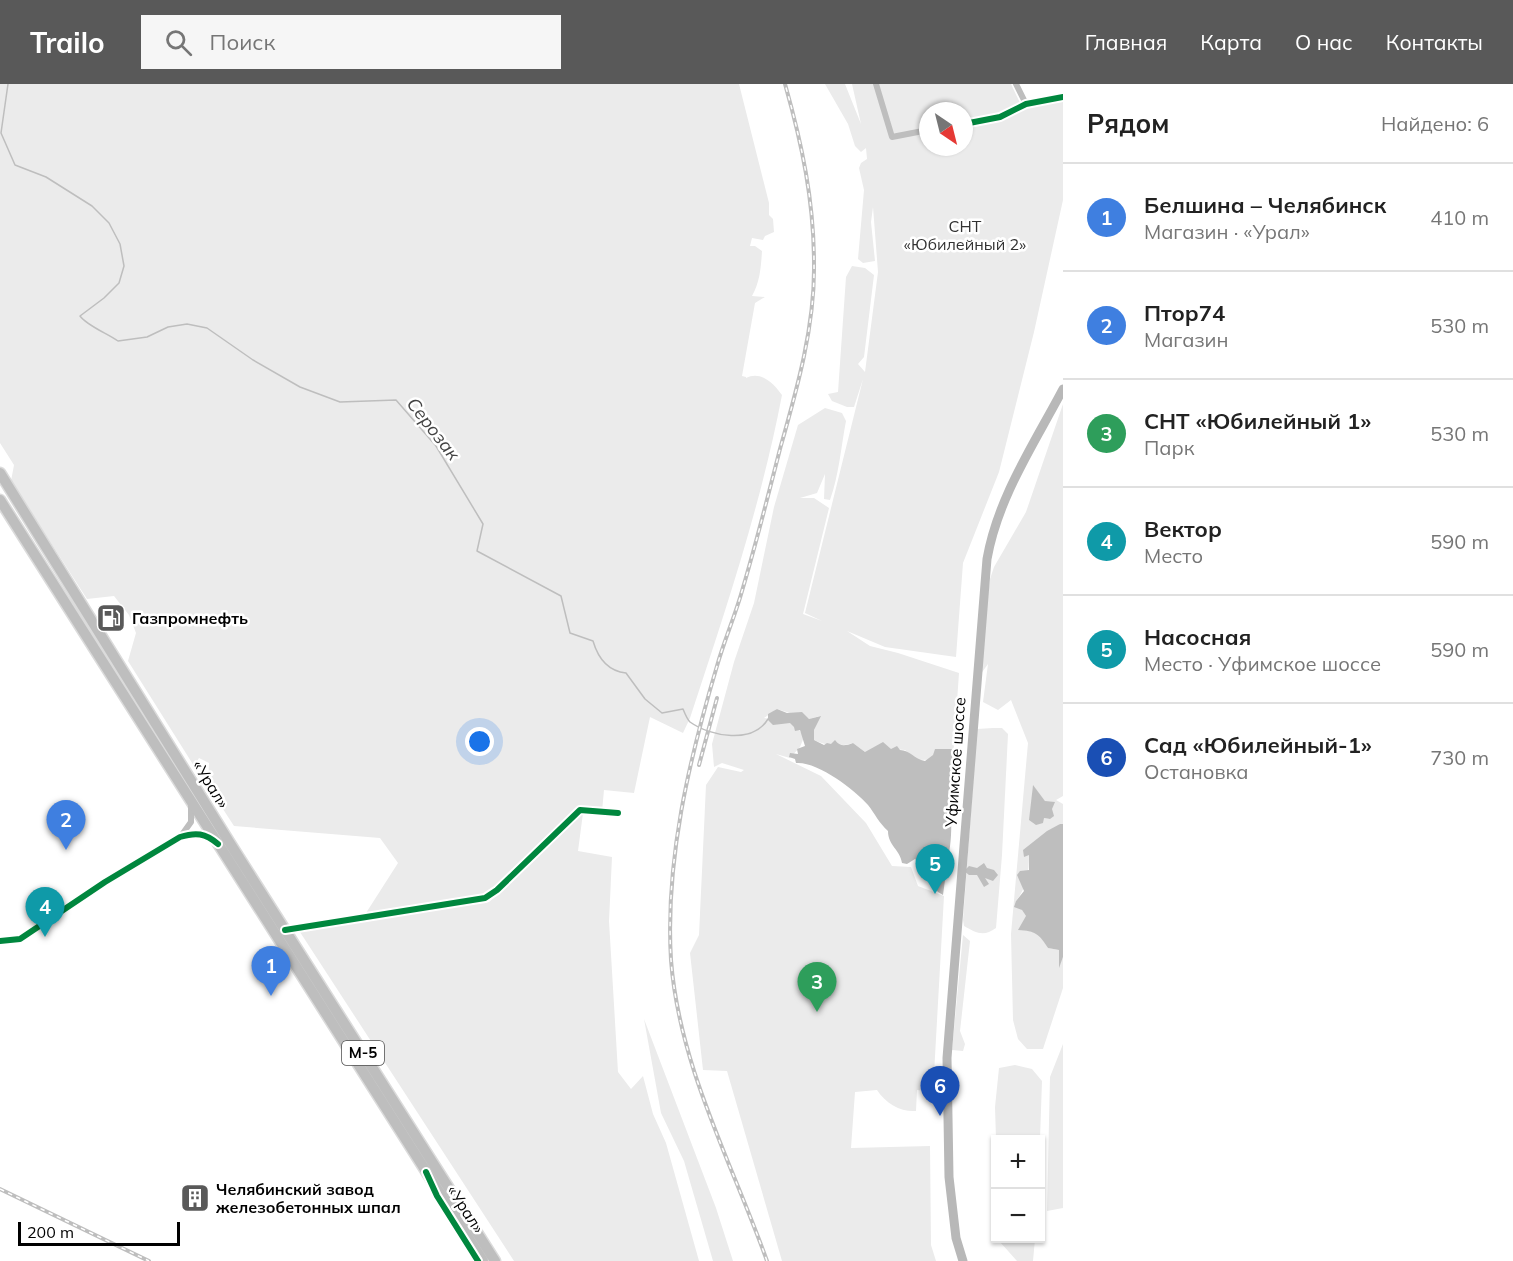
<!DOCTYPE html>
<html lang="ru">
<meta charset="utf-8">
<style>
:root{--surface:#fff;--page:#f6f6f6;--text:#222;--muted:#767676;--line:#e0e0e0;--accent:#595959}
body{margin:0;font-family:Mulish,sans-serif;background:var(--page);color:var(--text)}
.controls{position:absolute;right:18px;bottom:18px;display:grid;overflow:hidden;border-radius:0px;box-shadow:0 2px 4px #0004}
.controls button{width:54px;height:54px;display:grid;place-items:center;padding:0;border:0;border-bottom:2px solid var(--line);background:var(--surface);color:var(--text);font:30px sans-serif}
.compass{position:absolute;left:919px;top:18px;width:54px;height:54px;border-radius:50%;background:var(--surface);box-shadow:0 2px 4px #0004;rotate:145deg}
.scale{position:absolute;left:18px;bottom:15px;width:162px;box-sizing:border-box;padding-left:6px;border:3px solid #000;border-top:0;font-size:16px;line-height:21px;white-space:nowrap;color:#000;-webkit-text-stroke:4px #fff;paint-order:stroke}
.you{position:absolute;left:480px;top:658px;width:21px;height:21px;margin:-15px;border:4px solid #fff;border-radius:50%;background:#1a73e8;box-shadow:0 0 0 9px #1a73e833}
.badge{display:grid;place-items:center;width:39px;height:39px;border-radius:50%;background:var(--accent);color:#fff;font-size:20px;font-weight:700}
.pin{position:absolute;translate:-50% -50px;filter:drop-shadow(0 2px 3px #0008)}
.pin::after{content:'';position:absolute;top:32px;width:21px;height:18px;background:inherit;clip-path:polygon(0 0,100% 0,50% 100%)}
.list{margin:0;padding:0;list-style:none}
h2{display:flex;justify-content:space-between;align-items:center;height:78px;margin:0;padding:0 24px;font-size:26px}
h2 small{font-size:20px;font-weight:400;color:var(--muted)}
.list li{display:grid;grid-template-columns:39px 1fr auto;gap:18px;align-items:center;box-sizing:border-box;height:108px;padding:0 24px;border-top:2px solid var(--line)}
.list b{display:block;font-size:22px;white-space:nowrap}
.list p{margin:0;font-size:20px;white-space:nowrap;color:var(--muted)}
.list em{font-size:20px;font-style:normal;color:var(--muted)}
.icon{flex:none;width:33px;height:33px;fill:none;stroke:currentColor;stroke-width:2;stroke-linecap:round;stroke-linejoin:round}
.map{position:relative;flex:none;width:1063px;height:1177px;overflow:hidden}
header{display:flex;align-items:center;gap:36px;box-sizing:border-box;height:84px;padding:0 30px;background:var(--accent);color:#fff}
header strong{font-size:28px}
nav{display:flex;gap:33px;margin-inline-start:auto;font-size:21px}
.search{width:420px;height:54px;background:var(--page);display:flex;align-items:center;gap:15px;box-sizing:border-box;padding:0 21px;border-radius:0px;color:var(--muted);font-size:22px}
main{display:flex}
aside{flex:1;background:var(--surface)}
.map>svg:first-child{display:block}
</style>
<header>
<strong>Trailo</strong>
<div class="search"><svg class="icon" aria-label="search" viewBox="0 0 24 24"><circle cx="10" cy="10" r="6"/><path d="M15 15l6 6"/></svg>Поиск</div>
<nav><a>Главная</a><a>Карта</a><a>О нас</a><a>Контакты</a></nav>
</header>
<main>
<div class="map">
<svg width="1063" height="1177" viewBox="0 0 1063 1177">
<rect width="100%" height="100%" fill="#fff"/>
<!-- green -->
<path fill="#ebebeb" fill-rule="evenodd" d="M0,0h739l30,119v12l4,4 1,13 -9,4 -2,4 -11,-2 -2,8h5l7,5c-1,16 -2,31 -10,45l13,1 -10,6 -13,73 4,1v1c15,-8 28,6 36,17 -21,110 -57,217 -92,323l-7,15 -33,-16 -16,76 -30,-3 -2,21 -18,-1 -98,85 -8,4 -112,14 32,-50 -18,-25 -146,-12 -26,-40 1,-23 -10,-5 -5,8 -66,-105 8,-28 -7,-18 -15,-19 -27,3 -76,-118 3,-16 -14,-22z
M825,0h20l16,40 -9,-40h159l11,23 41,-8v101l-29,132 -35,140 -36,91 -7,94 -71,-10 -38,-16 23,15 28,7 61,20 -6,86 -36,1 -12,-10 -13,-1 -27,3 -12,-9c-12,4 -28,3 -39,-3v-10l6,-14 -11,3 -32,-10 -13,9c20,3 28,-1 40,19l-4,10 -10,11 -14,-4 45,22 45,47 26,43 19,1 7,19 26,10 -11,196 -16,-2 -1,21c-15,1 -30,-7 -39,-21l-22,2 -4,56 79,-2 1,99 5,16h-154l-55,-190 -24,-1 -13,-117 9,-18 7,-150 12,-18 23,5 3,-2 -22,-7 -8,4 -2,-23 22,-82 20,-59 20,-96 24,-82 27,-17 17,5 4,8c-5,26 -7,54 -16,79l-6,-1 1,-25 -8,19 -17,5h14l15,10 -26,106 19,7 -17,-8 58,-234 -9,28h-7l-15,-6 -4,-7 10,-2 8,-115 6,-11 13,2 9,7 -10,82 -6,7 7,8 13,-100 -5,-65 -2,15 4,39 -12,2 -5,-4 6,-69 -5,-22 2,-5 6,-4 -1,-11 -5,4 -6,-6 -7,-22zM928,27h36v36h-36z
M1063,320v392l-7,4 7,4v20h-3l-31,30c0,18 -2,33 -13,47l10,15 1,14 12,4 9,14 11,2 1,14 3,-7v31l-20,61h-16l-9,-10 -5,-19 -2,-86 17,-191 -17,-43 -13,10 -15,-8 5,-38 -8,11 2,-38 8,-58 4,-12 32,-55zM1033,702l12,15 5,18 -6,-1 -13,-7z
M993,644h9l6,6 -6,121 -6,73c-12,9 -20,5 -32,-2l-1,-6 14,-191z
M583,729l-5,38 34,6 -3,64 9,151 13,17 12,-13 10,38 13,29 33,118h-185l-216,-332 191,-27z
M963,851l7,6 -10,90 5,13 -2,7 -11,-1z
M644,935l72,189 17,53h-20l-29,-100 -23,-48z
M1063,960v164l-16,3 3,-134z
M1015,981l17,4 10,12 -2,58h-44l-1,-32 4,-39z
M1000,1155h35l-2,22h-16l-17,-19z"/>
<!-- water -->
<path fill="#bebebe" d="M777,625l10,4 15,-1 7,7 12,-3 -7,14v10l10,5 3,-2 4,1 4,-4c5,7 10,6 18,3l12,9 18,-10 8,7 6,-3 3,4c10,0 14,9 25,11l8,-6 2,-6h17l2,13 -5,4c4,8 1,14 1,22 1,25 4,56 -5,80l4,5 -5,3 1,4 -2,15 -5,-3 -10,-12 1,-6 -9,-6 3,-3 -8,-6 -8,5 -5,-1c-2,-14 -14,-17 -14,-32 -9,-8 -13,-17 -20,-26 -14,-16 -51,-44 -72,-42l-1,-4 -6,-2 1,-4 8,1 -1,-5 8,-3 -5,-16 -5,1 -1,-4 -4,-4 -17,2 -5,-5v-6z
M1033,701l12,16 10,1 -3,7 2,7 -4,3 -6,-1 -1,5 -7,2 -7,-5z
M1060,740h3v133l-4,11v-18l-11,-2c-9,-14 -12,-17 -30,-18l8,-14 -4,-6 -8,-3 2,-6 8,-10 -7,-16 3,-4 9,-1v-15l-5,2 -1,-7 24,-19z
M984,779l3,5 7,2 4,5 -5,6 -8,-3 4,6 -5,3 -7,-12h-8l-5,-4 5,-5 8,2z"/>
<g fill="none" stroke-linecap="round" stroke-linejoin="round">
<!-- stream -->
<path stroke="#bebebe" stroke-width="1.5" d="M8,0l-7,49 14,32 31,12 46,29 17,17 11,21 4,22 -5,17 -15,15 -24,18c6,9 28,18 38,25l29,-4 21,-10 19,-3 20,4 46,32 47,27 40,15 56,-2 40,46 47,78 -6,27 84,45 9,37 23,8c5,17 14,30 33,32l19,26 17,14 21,-4c2,5 4,10 7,13 21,15 63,22 78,-3"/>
<!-- primary casing -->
<g stroke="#dbdbdb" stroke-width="13">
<path id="primary" d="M0,389l231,372 264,416
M0,416l483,761"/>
</g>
<!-- minor -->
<path stroke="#bebebe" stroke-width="6" d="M876,0l16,53 36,-7
M1016,0l10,20
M964,40l36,-7 26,-13 37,-7
M181,752l10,-14v-17
M285,846l200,-32 12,-8 83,-80 38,3
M0,857l20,-2 85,-57 75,-45c12,-4 22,-6 33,3"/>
<!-- secondary -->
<path stroke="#b8b8b8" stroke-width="9" d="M963,1177l-7,-23 -7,-61 -2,-119 40,-499c11,-62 47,-115 76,-170"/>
<!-- primary -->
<use href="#primary" stroke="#bebebe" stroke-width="10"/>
<!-- rail casing -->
<g stroke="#bebebe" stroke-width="4">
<path id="rail" d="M699,681l18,-67
M0,1105l149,72
M767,1177c-35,-98 -88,-195 -96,-301 -6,-99 18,-200 46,-294 7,-25 18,-50 25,-75 14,-47 26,-95 38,-142 17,-60 35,-123 34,-185 0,-63 -12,-120 -29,-180"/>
</g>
<!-- rail -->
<use href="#rail" stroke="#fff" stroke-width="1.5" stroke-dasharray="4.5" stroke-linecap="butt"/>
<!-- cycleway casing -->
<g stroke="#fff" stroke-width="10">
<path id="cycleway" d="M964,40l36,-7 26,-13 37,-7
M285,846l200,-32 12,-8 83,-80 38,3
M0,857l20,-2 85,-57 75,-45c16,-5 25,-4 38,7
M426,1088l11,24 41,65"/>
</g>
<!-- cycleway -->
<use href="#cycleway" stroke="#00873e" stroke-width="6"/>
</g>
<!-- icons -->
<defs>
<g id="fuel-square" transform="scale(1.5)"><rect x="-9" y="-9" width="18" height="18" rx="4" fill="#595959" stroke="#fff"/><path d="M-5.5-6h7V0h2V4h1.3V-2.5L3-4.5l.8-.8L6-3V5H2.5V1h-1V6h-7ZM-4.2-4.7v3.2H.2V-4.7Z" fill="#fff"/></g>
<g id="building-square" transform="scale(1.5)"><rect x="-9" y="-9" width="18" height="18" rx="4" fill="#595959" stroke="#fff"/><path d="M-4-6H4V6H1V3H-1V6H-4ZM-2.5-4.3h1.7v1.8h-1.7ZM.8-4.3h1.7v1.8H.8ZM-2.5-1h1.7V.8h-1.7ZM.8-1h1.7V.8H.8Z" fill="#fff"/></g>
</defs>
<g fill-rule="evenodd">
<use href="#fuel-square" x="111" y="534"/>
<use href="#building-square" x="195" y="1114"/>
</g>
<g text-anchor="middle" stroke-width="5" stroke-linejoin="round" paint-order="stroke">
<!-- shield labels -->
<rect fill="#fff" stroke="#4c4c4c" stroke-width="1.5" x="342" y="957" width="42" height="24" rx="4.5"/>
<g font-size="15" font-weight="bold" fill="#000">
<text x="363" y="974">М-5</text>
</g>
<!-- park labels -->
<g font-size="16" fill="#323232" stroke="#fff">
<text x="965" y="148">СНТ<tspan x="965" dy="18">«Юбилейный 2»</tspan></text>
</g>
<!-- poi labels -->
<g font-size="16" font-weight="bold" fill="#000" stroke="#fff" text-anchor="start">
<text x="132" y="540">Газпромнефть</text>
<text x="216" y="1111">Челябинский завод<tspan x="216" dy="18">железобетонных шпал</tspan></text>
</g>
<!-- street labels -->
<g font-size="16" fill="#000" stroke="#fff">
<text transform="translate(955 678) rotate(-86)" y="6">Уфимское шоссе</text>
<text transform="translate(211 700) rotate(58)" y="6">«Урал»</text>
<text transform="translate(466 1125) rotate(57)" y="6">«Урал»</text>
</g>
<!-- water labels -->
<g font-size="18" font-style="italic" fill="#434343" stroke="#fff">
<text transform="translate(433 345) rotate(52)" y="6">Серозак</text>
</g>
</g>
</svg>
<div class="controls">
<button>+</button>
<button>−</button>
</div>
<svg class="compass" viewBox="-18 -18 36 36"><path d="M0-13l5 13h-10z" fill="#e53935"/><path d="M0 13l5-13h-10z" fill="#767676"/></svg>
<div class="scale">200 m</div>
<div class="you"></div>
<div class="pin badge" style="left:271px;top:912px;background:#3f7fe0">1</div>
<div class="pin badge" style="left:66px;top:766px;background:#3f7fe0">2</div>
<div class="pin badge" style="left:817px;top:928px;background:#2e9e5b">3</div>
<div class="pin badge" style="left:45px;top:853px;background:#0f9aa8">4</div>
<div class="pin badge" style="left:935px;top:810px;background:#0f9aa8">5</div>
<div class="pin badge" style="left:940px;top:1032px;background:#1a4fb4">6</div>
</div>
<aside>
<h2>Рядом<small>Найдено: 6</small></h2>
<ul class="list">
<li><span class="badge" style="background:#3f7fe0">1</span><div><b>Белшина – Челябинск</b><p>Магазин · «Урал»</p></div><em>410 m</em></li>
<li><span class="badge" style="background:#3f7fe0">2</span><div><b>Птор74</b><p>Магазин</p></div><em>530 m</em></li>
<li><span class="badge" style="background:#2e9e5b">3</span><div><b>СНТ «Юбилейный 1»</b><p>Парк</p></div><em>530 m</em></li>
<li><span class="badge" style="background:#0f9aa8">4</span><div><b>Вектор</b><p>Место</p></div><em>590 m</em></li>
<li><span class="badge" style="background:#0f9aa8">5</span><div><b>Насосная</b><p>Место · Уфимское шоссе</p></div><em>590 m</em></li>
<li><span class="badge" style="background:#1a4fb4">6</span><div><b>Сад «Юбилейный-1»</b><p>Остановка</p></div><em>730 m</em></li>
</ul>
</aside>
</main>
